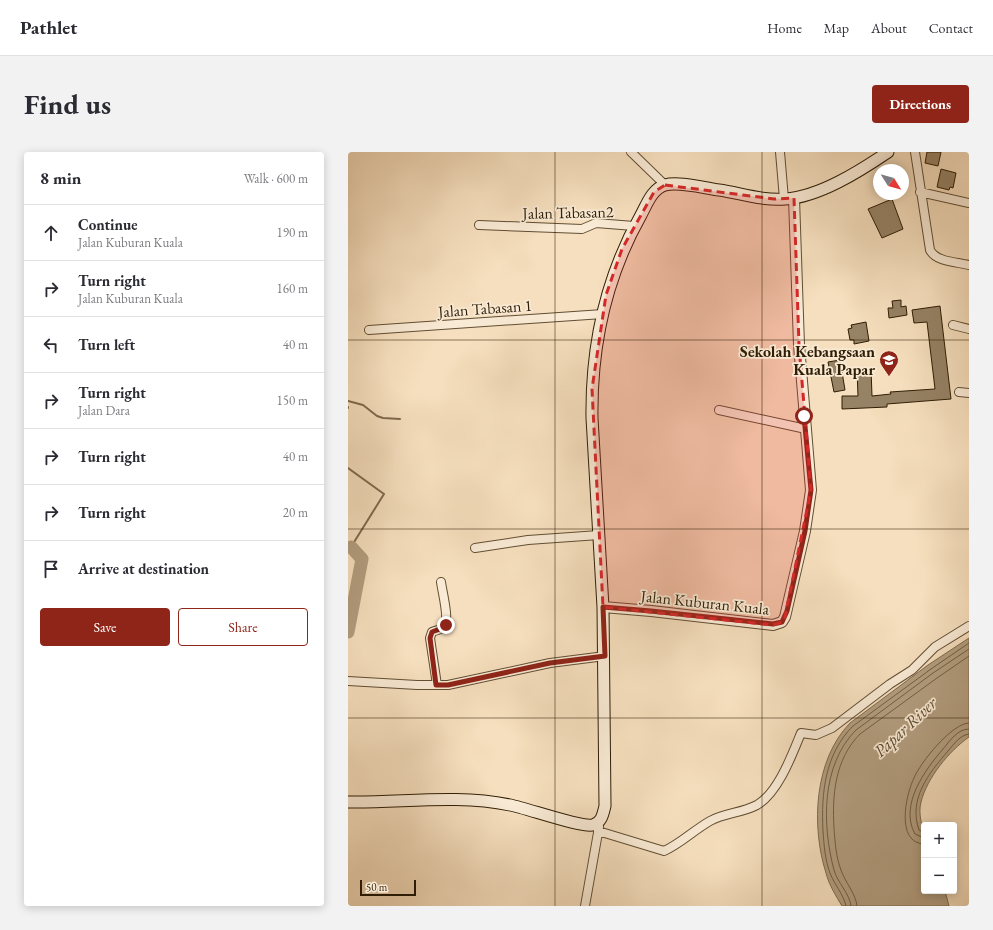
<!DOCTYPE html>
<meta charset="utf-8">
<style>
:root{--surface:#fff;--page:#f2f2f3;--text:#2b2b33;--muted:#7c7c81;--line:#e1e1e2;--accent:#8f2418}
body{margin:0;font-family:"EB Garamond",serif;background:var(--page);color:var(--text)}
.controls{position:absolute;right:12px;bottom:12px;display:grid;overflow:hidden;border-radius:4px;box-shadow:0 2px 10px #0003}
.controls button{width:36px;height:36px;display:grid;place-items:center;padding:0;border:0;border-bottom:1px solid var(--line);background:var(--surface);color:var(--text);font:20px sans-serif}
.compass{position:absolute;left:525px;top:12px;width:36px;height:36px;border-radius:50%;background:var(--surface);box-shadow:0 2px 10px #0003;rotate:127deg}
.scale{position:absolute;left:12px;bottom:10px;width:56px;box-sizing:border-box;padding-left:4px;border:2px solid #2f1e05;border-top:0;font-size:11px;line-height:14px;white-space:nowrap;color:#2f1e05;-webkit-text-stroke:3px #f9ead5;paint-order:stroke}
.stop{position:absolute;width:12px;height:12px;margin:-9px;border:3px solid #8f2418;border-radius:50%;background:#fff}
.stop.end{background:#8f2418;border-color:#fff;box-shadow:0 1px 4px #0008}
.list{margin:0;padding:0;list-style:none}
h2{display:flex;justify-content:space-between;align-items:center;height:52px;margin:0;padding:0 16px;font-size:17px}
h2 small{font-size:13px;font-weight:400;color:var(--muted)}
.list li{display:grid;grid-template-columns:26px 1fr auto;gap:12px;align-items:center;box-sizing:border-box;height:56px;padding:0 16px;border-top:1px solid var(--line)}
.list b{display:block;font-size:15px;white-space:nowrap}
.list p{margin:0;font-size:13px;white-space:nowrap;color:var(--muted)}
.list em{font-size:13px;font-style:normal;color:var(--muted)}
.actions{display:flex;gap:8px;padding:12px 16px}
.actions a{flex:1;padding:9px 0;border:1px solid var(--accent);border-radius:4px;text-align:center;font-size:14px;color:var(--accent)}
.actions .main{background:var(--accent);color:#fff}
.icon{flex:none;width:22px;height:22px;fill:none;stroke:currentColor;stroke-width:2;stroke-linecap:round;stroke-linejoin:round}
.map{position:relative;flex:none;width:621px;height:754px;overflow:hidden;border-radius:4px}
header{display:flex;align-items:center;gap:24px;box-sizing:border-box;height:56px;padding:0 20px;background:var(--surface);border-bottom:1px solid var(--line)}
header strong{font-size:19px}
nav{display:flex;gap:22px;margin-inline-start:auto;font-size:14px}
.intro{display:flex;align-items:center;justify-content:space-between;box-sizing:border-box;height:96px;padding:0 24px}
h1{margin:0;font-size:28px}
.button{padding:10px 18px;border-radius:4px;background:var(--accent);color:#fff;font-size:14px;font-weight:700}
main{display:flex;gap:24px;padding:0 24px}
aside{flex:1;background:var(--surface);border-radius:4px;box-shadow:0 2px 10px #0003}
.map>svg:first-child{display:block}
</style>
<header>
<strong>Pathlet</strong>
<nav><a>Home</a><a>Map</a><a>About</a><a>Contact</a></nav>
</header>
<div class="intro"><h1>Find us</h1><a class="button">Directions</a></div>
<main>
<aside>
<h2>8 min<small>Walk · 600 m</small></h2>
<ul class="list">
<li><svg class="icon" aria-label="ahead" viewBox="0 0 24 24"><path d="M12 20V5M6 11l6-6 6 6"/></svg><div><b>Continue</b><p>Jalan Kuburan Kuala</p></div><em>190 m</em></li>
<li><svg class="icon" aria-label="right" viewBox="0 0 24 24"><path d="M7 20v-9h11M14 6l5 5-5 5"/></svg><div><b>Turn right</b><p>Jalan Kuburan Kuala</p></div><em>160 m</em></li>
<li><svg class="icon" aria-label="left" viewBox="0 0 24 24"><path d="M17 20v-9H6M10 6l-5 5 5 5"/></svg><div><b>Turn left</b></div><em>40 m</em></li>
<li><svg class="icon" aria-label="right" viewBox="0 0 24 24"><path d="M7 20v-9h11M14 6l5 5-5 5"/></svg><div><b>Turn right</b><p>Jalan Dara</p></div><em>150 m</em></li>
<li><svg class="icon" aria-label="right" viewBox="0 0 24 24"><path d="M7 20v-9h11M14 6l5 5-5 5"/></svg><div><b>Turn right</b></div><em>40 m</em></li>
<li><svg class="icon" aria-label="right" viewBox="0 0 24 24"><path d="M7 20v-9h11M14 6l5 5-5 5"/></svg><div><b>Turn right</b></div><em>20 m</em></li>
<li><svg class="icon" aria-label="arrive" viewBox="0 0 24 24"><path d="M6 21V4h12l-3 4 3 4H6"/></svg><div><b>Arrive at destination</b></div></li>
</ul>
<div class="actions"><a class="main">Save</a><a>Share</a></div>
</aside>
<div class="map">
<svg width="621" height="754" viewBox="0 0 621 754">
<rect width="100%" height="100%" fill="#f6dfbe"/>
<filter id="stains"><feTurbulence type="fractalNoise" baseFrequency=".005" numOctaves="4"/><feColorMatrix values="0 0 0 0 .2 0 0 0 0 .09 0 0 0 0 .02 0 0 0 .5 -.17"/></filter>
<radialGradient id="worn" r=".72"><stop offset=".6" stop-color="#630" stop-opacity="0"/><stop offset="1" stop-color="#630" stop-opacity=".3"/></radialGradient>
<!-- water -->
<path fill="#b29d7f" stroke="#7e6a4e" d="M621,486v99c-20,14 -42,41 -48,65 -3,12 1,22 3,34 2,17 0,37 0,55h21l4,15h-107c-6,-10 -13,-21 -16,-33 -15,-47 -12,-113 24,-150l78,-58z"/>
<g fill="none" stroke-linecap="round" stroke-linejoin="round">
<!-- shore -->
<path stroke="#705e42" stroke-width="1" d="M576,681l-5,-3c-11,-31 10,-57 29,-79 6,-7 12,-16 21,-17
M576,686l-9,-4c-16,-29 10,-64 28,-85 7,-8 14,-20 26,-20
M576,692c-29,-1 -18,-50 -10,-66 6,-15 38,-55 55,-55
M498,754c-2,-11 -12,-22 -16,-33 -5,-13 -6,-28 -7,-42 -2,-38 2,-77 30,-105l78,-57 38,-26
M503,754c-1,-12 -14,-24 -17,-36 -12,-45 -13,-105 22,-140l77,-57 36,-24
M509,754c-1,-12 -12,-24 -16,-36 -5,-13 -6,-28 -7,-42 -2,-33 1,-69 26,-94l77,-56 32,-22"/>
<!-- stream -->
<path stroke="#7e6a4e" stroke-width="2" d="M0,249l15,4 14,11 6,2 17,1
M0,255v1
M0,316l36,26 -33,53"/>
<!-- river -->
<path stroke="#b29d7f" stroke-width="13" d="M0,480l14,-73 -11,-12"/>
</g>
<!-- building -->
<path fill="#968265" stroke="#2f1e05" d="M579,0h14l-3,14 -13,-3z
M593,17l15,4 -3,15 -3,-1 -1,3 -12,-3z
M544,47l11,30 -21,9 -14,-29z
M553,148v7l5,-1 1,9 -18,3 -1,-10h5l-1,-7z
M592,154l11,93 -64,5v3l-45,2v-13h16l-1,-26 14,-1 1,27 19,-2 -1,-2 45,-3 -8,-67 -13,1 -2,-13z
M518,170l3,19 -15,3v-4h-4l-2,-11 4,-1 -1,-3z
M492,208l5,30 -11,2 -6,-30z"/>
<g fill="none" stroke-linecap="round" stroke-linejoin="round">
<!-- minor casing -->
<g stroke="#614e33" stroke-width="10">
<path id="minor" d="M283,0l34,33
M432,0l4,47
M567,0l15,98c6,12 27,12 39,15
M572,40l49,11
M131,73l103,4 14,-6 38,3
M605,173l16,4
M21,178l234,-16
M611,240l10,1
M371,258l87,19
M127,396l53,-8 71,-5
M0,529l69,4h31l102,-22 55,-7
M89,533l-7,-47 2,-6c4,-2 9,-2 12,-5 6,-7 -2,-36 -3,-45
M250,679l66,20c16,-7 30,-21 46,-30 14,-8 32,-8 47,-16 21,-12 35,-50 44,-72l15,2 16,-7 58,-44 22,-14 23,-23 34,-21
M237,754l14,-79"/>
</g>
<!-- tertiary casing -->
<g stroke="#614e33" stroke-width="12">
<path id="tertiary" d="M255,455l48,4 122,14 9,-3 3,-5 20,-86 6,-41 -12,-145 -5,-147"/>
</g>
<!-- secondary casing -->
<g stroke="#2f1e05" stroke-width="13">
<path id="secondary" d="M0,650c54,1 108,-8 162,3 16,3 72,23 83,20 9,-3 10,-11 12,-19l-2,-199 -11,-189c-1,-71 14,-141 49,-203 6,-11 11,-26 24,-30 13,-4 39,3 54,5 21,3 44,11 66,9 34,-2 75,-28 103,-47"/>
</g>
<!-- minor -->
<use href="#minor" stroke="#f9ead5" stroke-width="8"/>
<!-- tertiary -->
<use href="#tertiary" stroke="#f9ead5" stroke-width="10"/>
<!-- secondary -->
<use href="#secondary" stroke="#f9ead5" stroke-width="11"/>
</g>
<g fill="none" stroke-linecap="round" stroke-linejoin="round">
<!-- route -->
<path stroke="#8f2418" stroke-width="5" d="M98,473l-4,3 -10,4 -2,6 6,47h12l102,-22 55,-7 -2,-49 48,4 122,13 9,-2 5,-11 18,-80 6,-41 -7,-74"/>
</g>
<!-- marked area -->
<path fill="#d62828" fill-opacity="0.2" stroke="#d62828" stroke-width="3" stroke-dasharray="8 5" stroke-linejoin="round" d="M317,33l109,14 20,-1 5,147 12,145 -26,127 -3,5 -9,3 -170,-18 -11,-218 14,-94 16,-46 32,-57z"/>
<!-- grid -->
<path fill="none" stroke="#2f1e05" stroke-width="1" stroke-opacity="0.55" d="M207,0v754M414,0v754M0,188h621M0,377h621M0,566h621"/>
<!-- icons -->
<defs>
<g id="school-pin" transform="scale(1)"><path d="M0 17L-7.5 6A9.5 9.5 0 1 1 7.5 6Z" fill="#8f2418" stroke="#f9ead5"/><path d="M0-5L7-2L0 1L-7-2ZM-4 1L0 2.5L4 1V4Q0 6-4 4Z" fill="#fff"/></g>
</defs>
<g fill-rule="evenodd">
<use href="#school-pin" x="541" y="208"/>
</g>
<g text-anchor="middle" stroke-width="3.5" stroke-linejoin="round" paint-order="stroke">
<!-- street labels -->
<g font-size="16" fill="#2f1e05" stroke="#f9ead5">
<text transform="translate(220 60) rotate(-1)" y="6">Jalan Tabasan2</text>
<text transform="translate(137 156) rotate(-4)" y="6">Jalan Tabasan 1</text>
<text transform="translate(357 450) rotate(6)" y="6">Jalan Kuburan Kuala</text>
</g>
<!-- poi labels -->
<g font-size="16" font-weight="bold" fill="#2f1e05" stroke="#f9ead5" text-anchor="end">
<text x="527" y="205">Sekolah Kebangsaan<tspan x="527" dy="18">Kuala Papar</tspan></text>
</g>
<!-- water labels -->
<g font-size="17" font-style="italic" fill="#5d4a30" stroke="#f9ead5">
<text transform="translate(557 575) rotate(-43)" y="6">Papar River</text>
</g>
</g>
<rect width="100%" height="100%" filter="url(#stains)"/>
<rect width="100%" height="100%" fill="url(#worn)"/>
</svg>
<div class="controls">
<button>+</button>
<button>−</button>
</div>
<svg class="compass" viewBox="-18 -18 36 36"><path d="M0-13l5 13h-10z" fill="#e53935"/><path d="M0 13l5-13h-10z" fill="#7c7c81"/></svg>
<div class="scale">50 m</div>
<div class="stop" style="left:456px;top:264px"></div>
<div class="stop end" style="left:98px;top:473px"></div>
</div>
</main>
